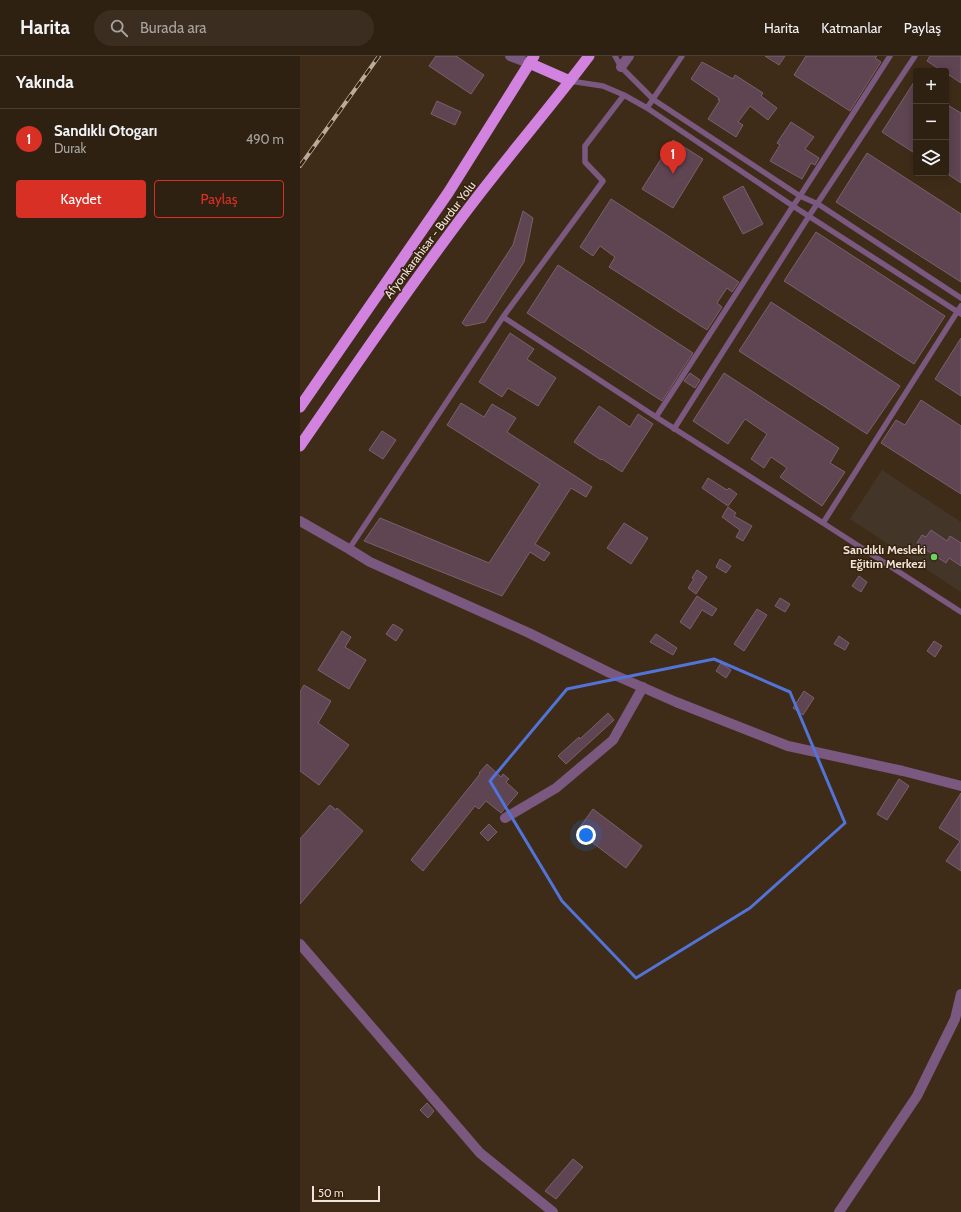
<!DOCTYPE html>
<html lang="tr">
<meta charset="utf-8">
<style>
:root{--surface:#2f2112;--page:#3b2e20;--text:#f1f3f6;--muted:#a7a39f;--line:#4a3e32;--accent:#d93025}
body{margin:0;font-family:Cabin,sans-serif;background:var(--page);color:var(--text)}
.controls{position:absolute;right:12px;top:12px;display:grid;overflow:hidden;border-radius:4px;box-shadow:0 2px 10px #0003}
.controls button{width:36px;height:36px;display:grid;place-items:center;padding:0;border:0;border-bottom:1px solid var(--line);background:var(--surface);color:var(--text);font:20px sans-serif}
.scale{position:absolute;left:12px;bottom:10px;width:68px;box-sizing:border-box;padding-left:4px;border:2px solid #f0e3d7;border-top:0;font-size:11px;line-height:14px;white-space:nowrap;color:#f0e3d7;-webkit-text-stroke:3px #34220e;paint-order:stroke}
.you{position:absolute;left:286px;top:779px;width:14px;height:14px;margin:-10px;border:3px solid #fff;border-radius:50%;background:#1a73e8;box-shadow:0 0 0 6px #1a73e833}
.badge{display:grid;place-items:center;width:26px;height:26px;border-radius:50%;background:var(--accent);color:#fff;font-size:13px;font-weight:700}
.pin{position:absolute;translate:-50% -33px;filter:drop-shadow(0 1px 2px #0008)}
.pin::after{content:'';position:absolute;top:21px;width:14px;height:12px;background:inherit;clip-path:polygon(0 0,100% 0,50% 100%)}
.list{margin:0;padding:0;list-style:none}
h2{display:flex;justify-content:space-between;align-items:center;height:52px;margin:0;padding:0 16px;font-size:17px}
h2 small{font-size:13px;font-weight:400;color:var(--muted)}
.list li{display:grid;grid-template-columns:26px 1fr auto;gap:12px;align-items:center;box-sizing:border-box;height:60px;padding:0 16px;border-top:1px solid var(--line)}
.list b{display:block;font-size:15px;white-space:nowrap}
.list p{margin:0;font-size:13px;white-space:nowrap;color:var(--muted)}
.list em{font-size:13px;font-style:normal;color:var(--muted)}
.actions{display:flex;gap:8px;padding:12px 16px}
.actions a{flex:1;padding:9px 0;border:1px solid var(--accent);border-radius:4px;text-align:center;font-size:14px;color:var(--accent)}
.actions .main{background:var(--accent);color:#fff}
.icon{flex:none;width:22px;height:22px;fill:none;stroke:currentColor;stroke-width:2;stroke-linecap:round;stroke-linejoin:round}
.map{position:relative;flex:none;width:661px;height:1156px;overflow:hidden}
header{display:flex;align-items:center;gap:24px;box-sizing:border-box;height:56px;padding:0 20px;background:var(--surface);border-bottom:1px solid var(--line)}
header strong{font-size:19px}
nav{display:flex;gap:22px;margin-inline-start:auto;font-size:14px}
.search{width:280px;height:36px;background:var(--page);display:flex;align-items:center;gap:10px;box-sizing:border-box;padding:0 14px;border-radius:22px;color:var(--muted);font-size:15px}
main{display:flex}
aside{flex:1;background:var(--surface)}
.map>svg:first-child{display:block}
</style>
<header>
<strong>Harita</strong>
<div class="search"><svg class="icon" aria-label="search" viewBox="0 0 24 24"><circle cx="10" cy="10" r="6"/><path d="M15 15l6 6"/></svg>Burada ara</div>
<nav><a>Harita</a><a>Katmanlar</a><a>Paylaş</a></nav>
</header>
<main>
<aside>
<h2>Yakında<small></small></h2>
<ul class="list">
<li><span class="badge">1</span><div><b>Sandıklı Otogarı</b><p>Durak</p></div><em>490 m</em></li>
</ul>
<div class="actions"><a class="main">Kaydet</a><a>Paylaş</a></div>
</aside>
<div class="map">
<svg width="661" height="1156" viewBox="0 0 661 1156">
<rect width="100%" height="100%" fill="#3f2c18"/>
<!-- education -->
<path fill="#433527" d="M582,414l79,52v70l-111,-73z"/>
<!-- building -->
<path fill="#5f4452" stroke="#7c5f6e" d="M136,0h20l28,19 -13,19 -42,-28z
M465,0h20l-6,9z
M506,0h71l-2,2 6,4 -31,49 -56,-36z
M630,0h31v27l-15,-10v-2h-4l-15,-10z
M402,6l31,17 2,-4 28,18 -2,3 16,12 -9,12 -18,-14 -12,16 5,3 -7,12 -28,-18 12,-19h-2l1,-2 -28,-19z
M616,23v75l-34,-22z
M137,45l24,11 -6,13 -24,-11z
M646,48l15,9v70l-15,-10z
M491,66l23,15 -9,12 14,9 -4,7 -4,-2 -9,16 -32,-18 10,-16 -3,-2z
M373,84l30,19 -30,49 -31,-19z
M567,97l94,61v68l-125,-80z
M443,130l20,38 -20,10 -20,-37z
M311,143l128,83 -7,10 -5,-4 -10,15 5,4 -15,23 -98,-63 6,-10 -15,-11 -7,10 -13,-9z
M223,155l10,7 -9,44 -39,60 -19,4 -4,-3 51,-78z
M516,176l129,84 -31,48 -130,-83z
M258,209l135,88 -31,48 -135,-88z
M471,246l129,84 -33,48 -128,-83z
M210,277l24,16 -7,10 29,19 -18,28 -30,-18 -6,9 -23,-15z
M661,282v58l-26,-17z
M390,317l10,7 -5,8 -11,-7z
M424,317l115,75 -9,15 15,9 -23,34 -42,-29 7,-9 -16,-11 -7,11 -13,-9 16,-25 -22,-15 -17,25 -35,-23z
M621,344l40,26v68l-80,-51 15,-23 9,5z
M161,347l23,14 8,-13 24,14 -9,14 85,55 -6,10 -15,-9 -36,56 15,9 -6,8 -14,-9 -28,44 -138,-55 16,-23 109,45 51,-79 -93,-59z
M299,350l31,21 8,-13 15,10 -31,48 -20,-13 -1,1 -27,-18z
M82,375l14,9 -13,19 -14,-9z
M408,422l19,12 2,-2 8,6 -9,12 -26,-18z
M428,451l8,6 -2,3 18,10 -9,15 -7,-4 4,-7 -18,-13z
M324,467l24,15 -17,26 -24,-16z
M631,474l16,11 3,-5 11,7v23l-12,-8 -3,5 -26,-17 1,-1 -4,-2 5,-8 4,2z
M420,503l11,7 -5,7 -10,-6z
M397,514l10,7 -11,17 -8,-6 6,-9 -2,-1z
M559,520l8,6 -6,10 -9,-6z
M397,540l20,13 -5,7 -10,-6 -12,19 -10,-7z
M480,542l10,6 -5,8 -10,-6z
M457,553l10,6 -23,36 -10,-7z
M93,568l10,6 -7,11 -10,-7z
M42,575l9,6 -6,10 21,13 -17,29 -31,-19z
M356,578l21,14 -4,7 -23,-13z
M539,580l10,7 -4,7 -11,-6z
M634,585l8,5 -7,11 -8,-6z
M421,607l10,7 -5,8 -10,-7z
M4,629l27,16 -13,22 31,22 -30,40 -19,-14v-79z
M504,635l10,7 -11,17 -10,-7z
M308,657l6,7 -48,44 -8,-8 21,-19 1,2z
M187,708l14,13 2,-3 6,5 -3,3 12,11 -17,20 -15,-12 -7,8 -4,-3 -52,65 -12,-11 69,-86 -1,-1z
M599,723l10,7 -22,34 -10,-6z
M661,737v78l-15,-10 14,-20 -21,-13z
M30,749l6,5 1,-2 26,23 -63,73v-65z
M293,753l49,37 -16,22 -49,-37z
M189,768l8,8 -9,9 -8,-8z
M127,1047l7,8 -6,7 -8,-8z
M273,1103l10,8 -27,32 -11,-8z"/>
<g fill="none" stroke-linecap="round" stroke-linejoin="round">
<!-- service -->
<path stroke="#7a5880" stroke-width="5.5" d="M315,0l6,11 33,33 146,96 18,8 143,94
M270,25l33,5 21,9 23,13 146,98 168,108
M347,52l35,-52
M203,261l153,100 167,106 138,89
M356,361l137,-211 7,-10 90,-140
M374,373l135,-213 106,-160
M523,467l138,-217
M49,493l154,-232 100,-136 -18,-19v-16l39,-51"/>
<!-- minor -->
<path stroke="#7a5880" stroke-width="10" d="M210,0l19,7
M321,11l8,-11
M0,465l49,28 21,13 159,71 81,40 66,29 112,44 115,25 58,15
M205,762l51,-30 57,-48 30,-53
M0,888l180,209 73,59
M539,1156l78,-116 38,-77 6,-25"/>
<!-- trunk -->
<path stroke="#d282df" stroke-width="11" d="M229,7l41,18
M0,351l148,-214 86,-137
M0,390c55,-80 110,-160 168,-237 39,-52 82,-101 121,-153"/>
<!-- rail casing -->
<g stroke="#baab9d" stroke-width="4">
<path id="rail" d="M0,110l79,-110"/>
</g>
<!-- rail -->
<use href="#rail" stroke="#34220e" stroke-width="2.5" stroke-dasharray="8" stroke-linecap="butt"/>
</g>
<!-- marked area -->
<path fill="none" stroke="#5273d8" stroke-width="3" stroke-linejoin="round" d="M414,603l76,33 55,131 -95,85 -114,70 -74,-77 -72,-120 77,-92z"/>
<!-- markers -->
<circle fill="#6cd362" stroke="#34220e" stroke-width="1.5" cx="634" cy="501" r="4"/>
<g text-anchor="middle" stroke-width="3" stroke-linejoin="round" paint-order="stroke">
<!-- street labels -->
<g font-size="12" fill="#f0e3d7" stroke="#34220e">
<text transform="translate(130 184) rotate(-53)" y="4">Afyonkarahisar - Burdur Yolu</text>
</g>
<!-- poi labels -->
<g font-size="12" font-weight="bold" fill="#f0e3d7" stroke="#34220e" text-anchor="end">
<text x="626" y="498">Sandıklı Mesleki<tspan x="626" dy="14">Eğitim Merkezi</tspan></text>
</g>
</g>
</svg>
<div class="controls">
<button>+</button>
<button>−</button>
<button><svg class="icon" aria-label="layers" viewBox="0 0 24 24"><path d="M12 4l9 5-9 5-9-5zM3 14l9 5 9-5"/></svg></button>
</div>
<div class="scale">50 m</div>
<div class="you"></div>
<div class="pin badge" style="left:373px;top:118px">1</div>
</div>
</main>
